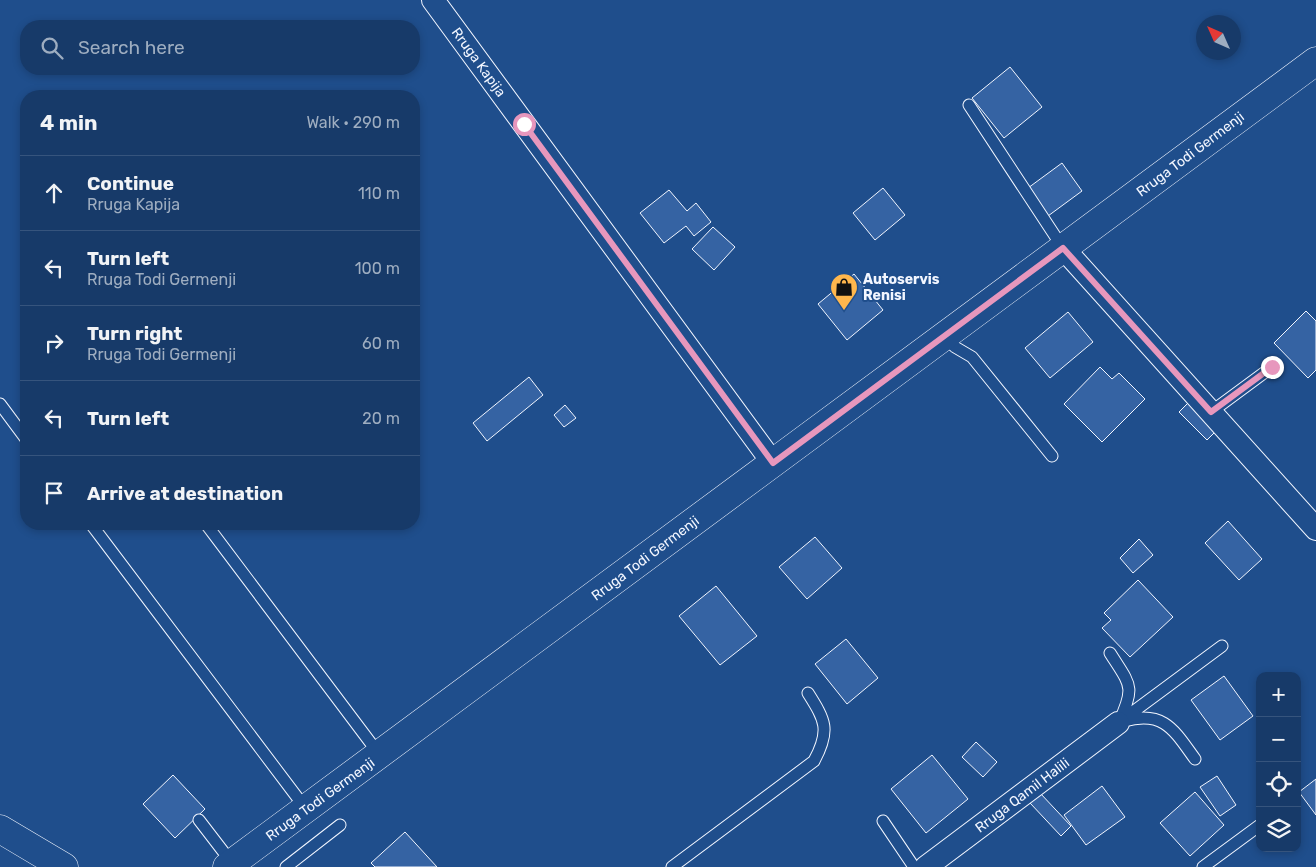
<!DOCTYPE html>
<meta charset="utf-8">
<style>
:root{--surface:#173a69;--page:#20416f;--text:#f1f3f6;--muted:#9eadc0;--line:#36547d}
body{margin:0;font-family:Rubik,sans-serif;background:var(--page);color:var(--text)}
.controls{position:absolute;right:15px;bottom:15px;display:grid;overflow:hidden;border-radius:10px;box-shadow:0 2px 8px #0003}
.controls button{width:45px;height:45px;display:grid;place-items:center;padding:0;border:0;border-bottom:1px solid var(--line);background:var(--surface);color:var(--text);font:25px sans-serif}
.compass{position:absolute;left:1196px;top:15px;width:45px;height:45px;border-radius:50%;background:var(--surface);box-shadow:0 2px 8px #0003;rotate:315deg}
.stop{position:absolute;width:15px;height:15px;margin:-11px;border:4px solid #e797bd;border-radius:50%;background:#fff}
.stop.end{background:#e797bd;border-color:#fff;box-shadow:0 1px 5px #0008}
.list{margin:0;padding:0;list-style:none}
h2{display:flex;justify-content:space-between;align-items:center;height:65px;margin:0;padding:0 20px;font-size:21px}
h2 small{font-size:16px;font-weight:400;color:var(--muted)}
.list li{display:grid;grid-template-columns:32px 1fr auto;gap:15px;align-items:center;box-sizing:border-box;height:75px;padding:0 20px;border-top:1px solid var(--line)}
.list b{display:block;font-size:19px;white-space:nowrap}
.list p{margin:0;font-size:16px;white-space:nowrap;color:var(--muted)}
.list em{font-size:16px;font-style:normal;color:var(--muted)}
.icon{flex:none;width:28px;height:28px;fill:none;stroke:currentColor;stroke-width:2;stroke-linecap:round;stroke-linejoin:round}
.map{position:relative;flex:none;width:1316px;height:867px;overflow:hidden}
.search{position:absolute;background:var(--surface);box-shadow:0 2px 8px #0003;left:20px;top:20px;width:400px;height:55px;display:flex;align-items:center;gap:12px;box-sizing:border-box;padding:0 18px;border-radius:20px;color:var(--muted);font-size:19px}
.panel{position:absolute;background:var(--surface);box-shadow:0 2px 8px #0003;left:20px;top:90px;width:400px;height:440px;border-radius:20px}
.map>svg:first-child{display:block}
</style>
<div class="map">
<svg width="1316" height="867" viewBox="0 0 1316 867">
<rect width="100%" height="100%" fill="#1f4e8c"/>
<!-- building -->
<path fill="#3563a3" stroke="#f2f6ff" d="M1010,67l32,40 -38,31 -32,-40z
M1062,163l20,28 -34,25 -20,-28z
M883,188l22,27 -30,25 -22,-27z
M669,190l18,21 9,-8 15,19 -17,14 -8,-10 -22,17 -24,-30z
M713,227l22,20 -21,23 -22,-21z
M854,274l29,36 -36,30 -29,-36z
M1306,311l10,10v49l-8,8 -34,-35z
M1068,312l25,30 -43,36 -25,-30z
M1100,367l12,12 7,-6 26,26 -43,43 -38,-38z
M529,377l14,18 -56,46 -14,-18z
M1191,400l28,28 -12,12 -28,-28z
M565,405l11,13 -12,9 -10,-12z
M1228,521l34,38 -23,21 -34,-37z
M815,537l27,31 -35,31 -28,-32z
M1139,539l14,16 -20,18 -13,-15z
M1138,580l35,37 -43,40 -28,-29 9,-8 -7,-7z
M716,586l41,50 -37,29 -41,-49z
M846,639l32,39 -31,26 -32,-40z
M1224,676l29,40 -33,24 -29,-40z
M976,742l21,20 -14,15 -21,-20z
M932,755l36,44 -42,34 -35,-44z
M173,775l32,34 -30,29 -32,-34z
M1217,776l19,29 -16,11 -20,-29z
M1316,779v36l-17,-23z
M1102,786l23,31 -39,28 -22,-30z
M1195,792l29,33 -34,31 -30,-33z
M1040,793l31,33 -10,10 -31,-33z
M405,832l32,35h-62l-4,-4z"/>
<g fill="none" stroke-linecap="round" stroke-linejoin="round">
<!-- service casing -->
<g stroke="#f2f6ff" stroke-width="13">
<path id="service" d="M969,105l94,143
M944,336l11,11 17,10 80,99
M0,404l26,35
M1211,412l61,-45
M91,524l215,285
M206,524l173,230
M1110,653c20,32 26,33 9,69
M1124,721c40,-11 50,9 71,38
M1118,723l104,-77
M199,820l33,43
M883,821l31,46
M286,867l54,-42
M672,867l142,-106c17,-31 11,-41 -6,-68
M1203,867l57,-42"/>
</g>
<!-- minor casing -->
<g stroke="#f2f6ff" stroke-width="24">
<path id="minor" d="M433,0l340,463
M1063,248l253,281
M926,867l192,-144"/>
</g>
<!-- tertiary casing -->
<g stroke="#f2f6ff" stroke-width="29">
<path id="tertiary" d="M227,867l1089,-806"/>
</g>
<!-- primary casing -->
<g stroke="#f2f6ff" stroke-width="29">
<path id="primary" d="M0,829l64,38"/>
</g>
<!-- service -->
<use href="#service" stroke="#1f4e8c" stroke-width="11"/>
<!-- minor -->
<use href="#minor" stroke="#1f4e8c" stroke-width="22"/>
<!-- tertiary -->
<use href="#tertiary" stroke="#1f4e8c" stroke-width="28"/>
<!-- primary -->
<use href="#primary" stroke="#1f4e8c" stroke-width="28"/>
</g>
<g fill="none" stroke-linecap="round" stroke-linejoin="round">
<!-- route -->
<path stroke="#e797bd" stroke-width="6" d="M524,124l249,339 290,-215 148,164 61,-45"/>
</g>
<!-- icons -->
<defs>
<g id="shop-pin" transform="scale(1.4375)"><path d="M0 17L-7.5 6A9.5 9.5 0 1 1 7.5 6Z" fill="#ffb74d" stroke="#1f4e8c"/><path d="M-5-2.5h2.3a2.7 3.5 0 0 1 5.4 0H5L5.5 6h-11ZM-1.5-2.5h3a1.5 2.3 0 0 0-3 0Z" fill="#111"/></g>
</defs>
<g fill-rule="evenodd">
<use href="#shop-pin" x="844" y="287"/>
</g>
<g text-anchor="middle" stroke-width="4" stroke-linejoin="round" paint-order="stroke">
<!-- street labels -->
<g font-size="14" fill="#f2f6ff" stroke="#1f4e8c">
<text transform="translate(479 62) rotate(54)" y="5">Rruga Kapija</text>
<text transform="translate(1190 154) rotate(-37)" y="5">Rruga Todi Germenji</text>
<text transform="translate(645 558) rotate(-37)" y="5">Rruga Todi Germenji</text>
<text transform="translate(1022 795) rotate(-37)" y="5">Rruga Qamil Halili</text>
<text transform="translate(320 799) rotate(-36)" y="5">Rruga Todi Germenji</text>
</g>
<!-- poi labels -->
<g font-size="14" font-weight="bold" fill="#f2f6ff" stroke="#1f4e8c" text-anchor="start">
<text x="863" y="284">Autoservis<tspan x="863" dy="16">Renisi</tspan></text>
</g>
</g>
</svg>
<div class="controls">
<button>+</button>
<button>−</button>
<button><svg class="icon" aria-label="locate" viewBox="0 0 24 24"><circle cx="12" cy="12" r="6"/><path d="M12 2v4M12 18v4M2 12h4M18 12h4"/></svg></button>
<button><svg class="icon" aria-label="layers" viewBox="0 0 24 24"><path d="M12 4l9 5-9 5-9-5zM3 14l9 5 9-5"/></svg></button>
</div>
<svg class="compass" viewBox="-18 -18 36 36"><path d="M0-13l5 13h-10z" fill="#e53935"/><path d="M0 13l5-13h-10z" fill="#9eadc0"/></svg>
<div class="stop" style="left:524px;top:124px"></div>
<div class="stop end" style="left:1272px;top:367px"></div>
<div class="search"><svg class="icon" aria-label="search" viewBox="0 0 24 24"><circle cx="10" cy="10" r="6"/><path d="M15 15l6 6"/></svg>Search here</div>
<section class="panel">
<h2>4 min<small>Walk · 290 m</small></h2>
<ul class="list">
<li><svg class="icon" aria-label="ahead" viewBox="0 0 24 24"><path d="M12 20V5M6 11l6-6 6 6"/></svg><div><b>Continue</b><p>Rruga Kapija</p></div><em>110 m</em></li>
<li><svg class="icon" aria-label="left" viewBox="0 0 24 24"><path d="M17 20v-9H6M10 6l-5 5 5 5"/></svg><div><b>Turn left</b><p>Rruga Todi Germenji</p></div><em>100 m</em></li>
<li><svg class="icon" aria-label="right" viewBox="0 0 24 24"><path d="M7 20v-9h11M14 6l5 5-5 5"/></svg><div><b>Turn right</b><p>Rruga Todi Germenji</p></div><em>60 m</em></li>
<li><svg class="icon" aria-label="left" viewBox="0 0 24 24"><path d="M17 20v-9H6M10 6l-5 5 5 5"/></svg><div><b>Turn left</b></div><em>20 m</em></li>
<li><svg class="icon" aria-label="arrive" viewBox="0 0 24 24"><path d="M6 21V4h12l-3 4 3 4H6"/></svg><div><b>Arrive at destination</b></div></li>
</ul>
</section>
</div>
